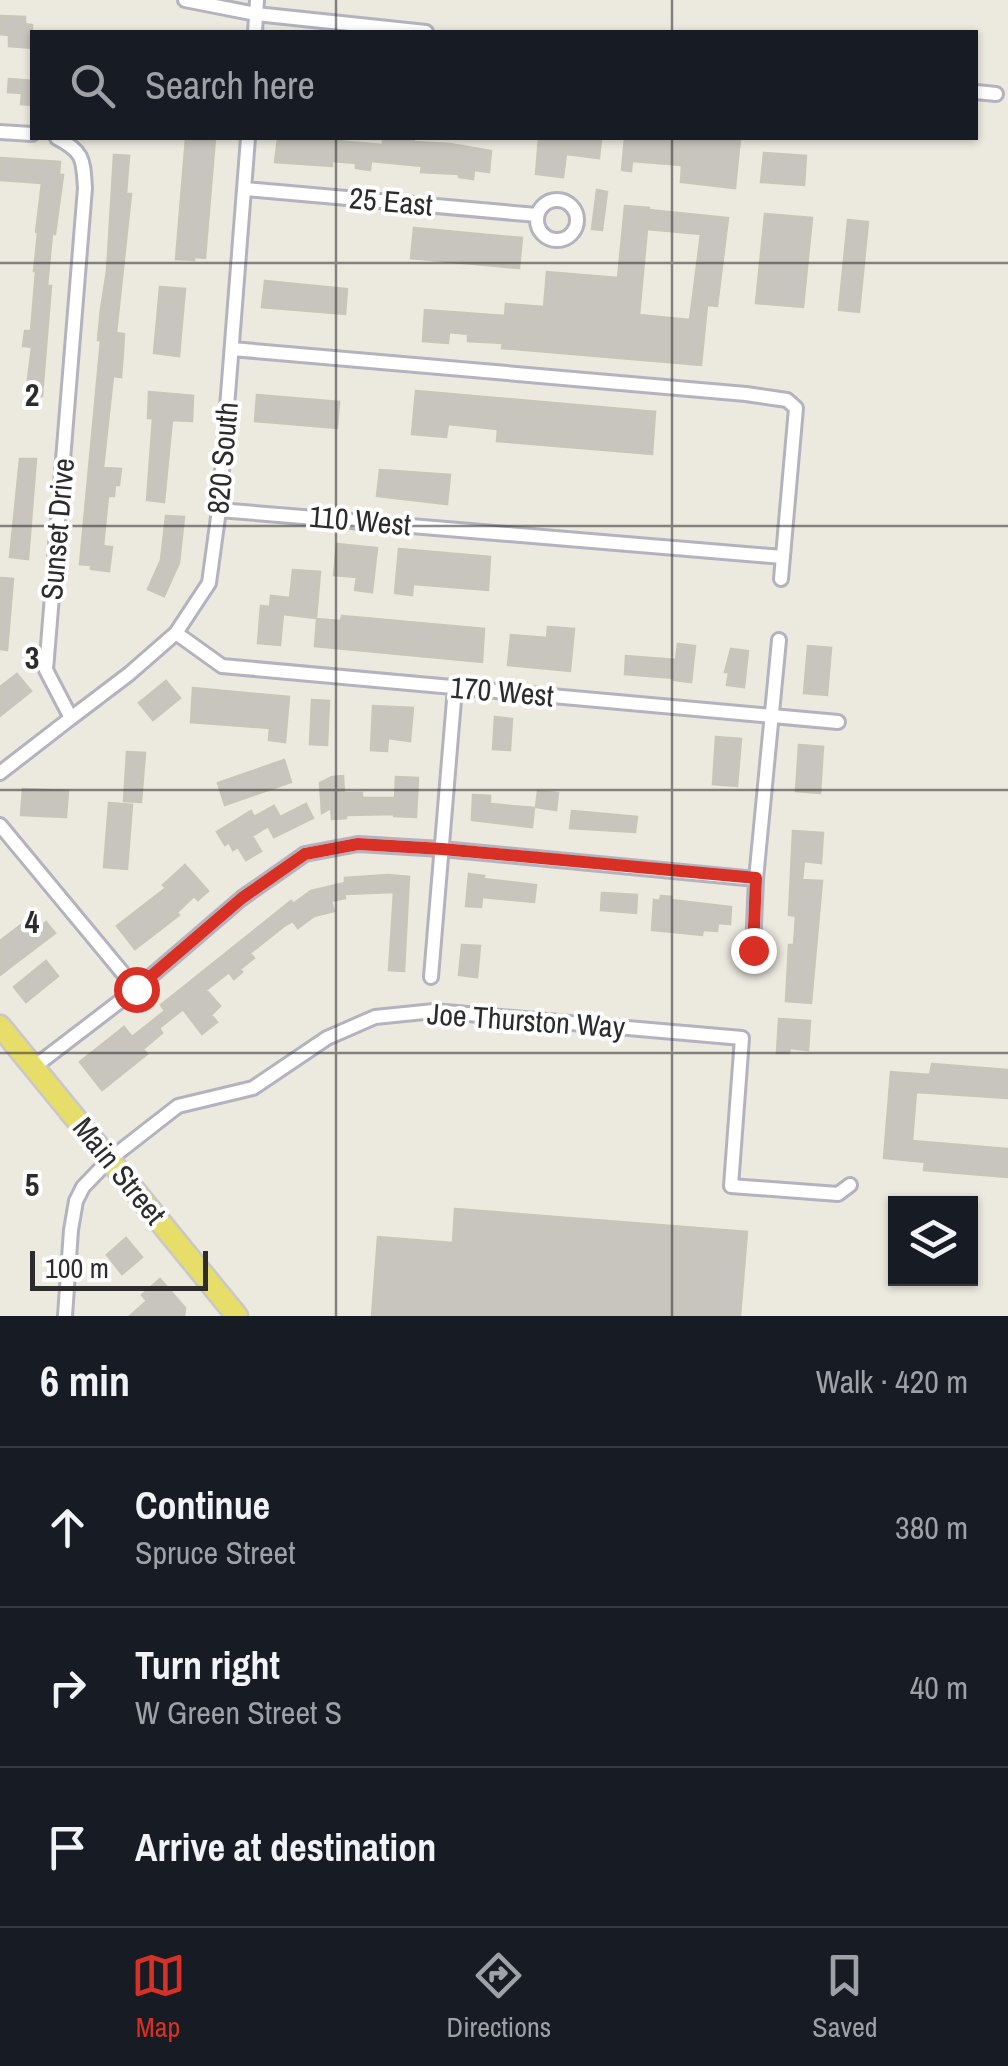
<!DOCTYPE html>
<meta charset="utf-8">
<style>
:root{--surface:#171b24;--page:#20242c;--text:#f1f3f6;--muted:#9ea1a6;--line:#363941;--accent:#d93025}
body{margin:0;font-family:"Archivo Narrow",sans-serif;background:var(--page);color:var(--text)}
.controls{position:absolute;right:30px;bottom:30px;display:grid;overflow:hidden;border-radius:0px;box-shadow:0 2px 8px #0004}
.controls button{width:90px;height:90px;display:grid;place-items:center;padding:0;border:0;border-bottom:2px solid var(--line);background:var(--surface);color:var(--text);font:50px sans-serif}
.scale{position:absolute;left:30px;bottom:25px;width:178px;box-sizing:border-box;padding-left:10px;border:5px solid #2c2c2c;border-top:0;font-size:28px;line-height:35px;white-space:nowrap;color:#2c2c2c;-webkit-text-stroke:8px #fff;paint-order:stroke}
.stop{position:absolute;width:30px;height:30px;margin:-22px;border:8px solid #d93025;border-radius:50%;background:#fff}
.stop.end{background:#d93025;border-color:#fff;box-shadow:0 2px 10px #0008}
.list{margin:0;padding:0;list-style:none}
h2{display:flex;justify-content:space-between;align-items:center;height:130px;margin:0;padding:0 40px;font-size:42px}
h2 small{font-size:32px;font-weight:400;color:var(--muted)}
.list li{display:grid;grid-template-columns:65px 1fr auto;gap:30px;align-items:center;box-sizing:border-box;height:160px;padding:0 40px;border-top:2px solid var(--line)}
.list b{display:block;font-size:38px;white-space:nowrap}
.list p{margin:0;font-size:32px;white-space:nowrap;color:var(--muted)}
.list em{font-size:32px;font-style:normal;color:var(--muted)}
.icon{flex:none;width:55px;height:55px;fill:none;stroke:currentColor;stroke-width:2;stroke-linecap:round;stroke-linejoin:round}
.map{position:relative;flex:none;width:1008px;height:1316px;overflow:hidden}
.search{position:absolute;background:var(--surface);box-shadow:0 2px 8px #0004;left:30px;right:30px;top:30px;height:110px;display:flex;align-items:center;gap:25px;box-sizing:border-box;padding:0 35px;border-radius:0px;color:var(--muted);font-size:38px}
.sheet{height:610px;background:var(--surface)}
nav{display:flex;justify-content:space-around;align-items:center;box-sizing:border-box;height:140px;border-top:2px solid var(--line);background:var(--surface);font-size:28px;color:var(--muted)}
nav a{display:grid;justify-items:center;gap:5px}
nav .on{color:var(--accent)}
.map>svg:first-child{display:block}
</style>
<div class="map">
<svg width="1008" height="1316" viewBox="0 0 1008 1316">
<rect width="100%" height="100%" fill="#ece9df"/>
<!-- building -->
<path fill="#c8c5be" stroke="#c8c5b9" stroke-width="2.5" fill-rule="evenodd" d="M0,16l25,1v7l7,1v23l-23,-2v-11l-9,-1z
M9,79l23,2v24l-11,-1 1,-11 -14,-1z
M186,138h29l-10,120 -11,-1v3l-18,-1z
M278,138h28l77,7v-7h31v4l36,2 41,7 -2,21 -15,-2 -1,9 -14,-2v-3l-38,-2 1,-6 -51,-5 -1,9 -14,-2v-5l-24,-2v5l-57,-4z
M539,138h62l-2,20 -33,-4 -3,23 -27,-3z
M625,138h115l-5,50 -54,-6 1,-17 -50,-4 -1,10 -9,-1z
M764,153l42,3 -2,29 -43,-3z
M114,155l15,1 -3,38h5l-15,139 8,1 -1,18 -2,25 -8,-1 -10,92 18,1 -2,16h-4l-1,11h-6l-5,50 9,1 -3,24 -18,-2v-4l-11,-1 21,-224h-3l3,-31 6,-38z
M0,158l60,4 -1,13h4l-8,59h-3l-5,52h4l-9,110 -16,-1 6,-48 -9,-1 2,-15h6l5,-60h-2l4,-38 -2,-1 6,-49 -42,-3z
M597,190l10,2 -5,38 -10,-1z
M625,206l24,2v2l79,8 -11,88 -10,-1 -6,60 -199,-17 1,-5 -35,-2v-7l-19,-2 -1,11 -25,-2 2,-31 80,6 1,-12 38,3 3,-35 71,6zM647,229l54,5 -11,86 -51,-5z
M765,214l47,4 -9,89 -47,-4z
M848,220l20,2 -9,90 -20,-2z
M414,228l108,10 -3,30 -108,-10z
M265,281l82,8 -2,25 -83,-7z
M160,287l25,2 -6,67 -25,-3z
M416,391l239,21 -3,42 -155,-13 1,-12 -50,-5 -2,13 -34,-3z
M149,392l44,4 -1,25 -20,-1 -8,82 -17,-2 6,-82h-5z
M257,395l82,7 -2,26 -82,-7z
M20,459h16l-8,100 -18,-2z
M380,470l70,5 -3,29 -70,-8z
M166,516l18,1 -5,46 -15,33 -16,-7 13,-29z
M337,544l40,4 -5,44 -17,-2 2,-13 -23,-2z
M399,549l91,8 -2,33 -75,-6 -1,11 -17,-2z
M293,570l27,2 -4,46 -33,-4 -3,31 -22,-2 3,-37 9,1 1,-11 19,2z
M0,578l13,1 -6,71 -7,-1z
M342,616l142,13 -2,33 -167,-16 2,-27 24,2z
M548,627l26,2 -4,42 -62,-6 3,-30 36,3z
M678,644l17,2 -4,36 -17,-2v-2l-49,-4 1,-18 50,4z
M808,646l23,2 -4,47 -23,-2z
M731,649l17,2 -4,36 -17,-2 2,-13h-4z
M17,674l14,17 -31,25v-29z
M166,681l14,17 -27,22 -14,-17z
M193,688l96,9 -4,45 -16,-2 1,-12 -79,-6z
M312,700l17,1 -2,44 -17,-1z
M373,706l40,2 -3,33 -22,-3 -1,13 -16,-1z
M495,717l17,2 -2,31 -17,-1z
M716,737l25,2 -4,47 -24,-2z
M799,745l24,2 -3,46 -24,-2z
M127,752l18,1 -4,49 -17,-1z
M284,760l7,22 -66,23 -7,-22z
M343,776l1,17h18v5h33l1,-21 22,1 -2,39 -22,-1v-2l-48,1v3l-14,1 -1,-11 -9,5 -2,-30 12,-6z
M23,789l45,2 -2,26 -45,-2z
M538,791l20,2 -2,17 -20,-3z
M473,795l17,1v8l44,4 -2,19 -60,-7z
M109,803l23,2 -5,64 -23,-2z
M306,804l7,14 -39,19 -6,-11 -16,10 9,15 -15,9 -8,-13 -5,3 -4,-8 -4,3 -8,-13 34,-21 3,6 20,-11 6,11z
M572,811l65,6 -2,15 -65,-4z
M793,831l30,2 -2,30 -17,-2 -2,19 20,1 -11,122 -25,-2 3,-56h5l2,-29 -7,-1z
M185,865l23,26 -10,9 -4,-4 -17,16 2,3 -44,34 -18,-23 49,-38 -3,-3z
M469,874l15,2 -1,3 53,6 -2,17 -52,-5 -1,10 -15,-1z
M388,875l21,2 -5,94 -15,-1 5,-78 -50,2 1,4 -14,3 3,10 -20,5 -16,12 -5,-7 -9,5 -34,27 4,5 -14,11 2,3 -8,7 -5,-7 -23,18 14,16 -9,9 6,7 -15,12 -19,-25 -24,19 3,5 -19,16 4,5 -45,36 -22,-28 44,-35 8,10 33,-26 -4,-6 130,-104 2,3 18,-13 34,-8v-5z
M602,893l35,2 -1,18 -35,-3z
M661,896l10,1v3l60,7 -1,17 -12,-1 -1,8 -14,-1 -1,5 -50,-5 2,-30 6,1z
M34,915l8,11 4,-4 9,11 -55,42v-34z
M462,945l18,1 -3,31 -18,-2z
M46,961l12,15 -32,26 -12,-15z
M779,1019l31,2 -2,29 -18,-2 -1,5h-12z
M932,1064l76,6v28l-92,-6 -4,49 96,8v28l-84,-7 1,-8 -41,-4 7,-86 39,3z
M455,1209l292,23 -7,84h-368l6,-79 75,6z
M126,1238l16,19 -20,17 -15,-19z
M160,1279l25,29 -1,8h-54l17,-15 -5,-6z"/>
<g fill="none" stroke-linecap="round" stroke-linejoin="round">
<!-- street casing -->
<g stroke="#b2b3be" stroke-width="18">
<path id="street" d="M185,0l71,14 170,18
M255,32l2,-32
M976,92l20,2
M0,132l32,2
M245,189l292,26
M537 220a20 20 0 1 1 40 0a20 20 0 1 1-40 0Z
M232,349l514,45 41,6 9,8 -15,171
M219,510l564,47
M176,633l46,33 616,56
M71,718l58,-44 47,-41 33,-50 10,-73 29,-372
M0,773l71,-55 -25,-48 39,-482c-2,-29 -1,-36 -28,-50
M0,825l136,164
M753,949l3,-70 23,-239
M431,977l24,-289
M34,1067l102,-78 106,-91 63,-44 53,-10 84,5 314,30
M65,1316l6,-86 5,-29 7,-14 27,-28 68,-53 75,-18 74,-50 48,-21 59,-6 308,27 -11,148 107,8 12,-9"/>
</g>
<!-- primary casing -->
<g stroke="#c8c8c8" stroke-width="25">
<path id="primary" d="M0,1026l237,290"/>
</g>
<!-- street -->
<use href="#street" stroke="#fff" stroke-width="12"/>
<!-- primary -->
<use href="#primary" stroke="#e7dd69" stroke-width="20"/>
</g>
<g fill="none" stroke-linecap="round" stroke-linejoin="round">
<!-- route -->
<path stroke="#d93025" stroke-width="12" d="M136,989l106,-91 63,-44 53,-10 84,5 314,29 -3,72"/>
</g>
<!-- grid -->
<path fill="none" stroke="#2c2c2c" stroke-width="2.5" stroke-opacity="0.55" d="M336,0v32M672,0v32M336,138v1178M672,138v1178M0,263h1008M0,526h1008M0,790h1008M0,1053h1008"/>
<g text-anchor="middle" stroke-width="8" stroke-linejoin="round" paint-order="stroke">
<!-- street labels -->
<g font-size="30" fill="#2c2c2c" stroke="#fff">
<text transform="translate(391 202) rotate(5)" y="10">25 East</text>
<text transform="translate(223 458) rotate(-85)" y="10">820 South</text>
<text transform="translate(360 521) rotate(5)" y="10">110 West</text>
<text transform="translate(58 529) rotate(-85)" y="10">Sunset Drive</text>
<text transform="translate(502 692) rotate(5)" y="10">170 West</text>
<text transform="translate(526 1021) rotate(4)" y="10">Joe Thurston Way</text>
<text transform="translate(119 1171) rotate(51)" y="10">Main Street</text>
</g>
</g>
<g font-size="32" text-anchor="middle" font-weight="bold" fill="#2c2c2c" stroke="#fff" stroke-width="8" stroke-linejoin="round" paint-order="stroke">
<text x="32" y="406">2</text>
<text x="32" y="669">3</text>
<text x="32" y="933">4</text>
<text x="32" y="1196">5</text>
</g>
</svg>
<div class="controls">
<button><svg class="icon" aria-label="layers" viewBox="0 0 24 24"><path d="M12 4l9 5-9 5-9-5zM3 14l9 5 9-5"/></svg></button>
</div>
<div class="scale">100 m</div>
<div class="stop" style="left:136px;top:989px"></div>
<div class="stop end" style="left:753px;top:950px"></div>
<div class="search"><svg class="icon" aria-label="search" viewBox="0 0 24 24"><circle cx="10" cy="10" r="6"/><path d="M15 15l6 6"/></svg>Search here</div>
</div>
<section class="sheet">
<h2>6 min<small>Walk · 420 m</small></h2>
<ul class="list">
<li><svg class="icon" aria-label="ahead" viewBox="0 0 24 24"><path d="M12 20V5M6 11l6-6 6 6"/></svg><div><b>Continue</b><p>Spruce Street</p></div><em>380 m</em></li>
<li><svg class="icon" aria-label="right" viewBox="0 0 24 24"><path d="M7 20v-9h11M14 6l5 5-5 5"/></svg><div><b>Turn right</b><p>W Green Street S</p></div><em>40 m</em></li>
<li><svg class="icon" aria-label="arrive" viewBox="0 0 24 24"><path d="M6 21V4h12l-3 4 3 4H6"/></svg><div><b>Arrive at destination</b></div></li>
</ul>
</section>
<nav>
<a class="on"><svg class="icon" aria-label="map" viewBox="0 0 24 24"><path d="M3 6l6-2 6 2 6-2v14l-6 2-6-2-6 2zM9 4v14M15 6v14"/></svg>Map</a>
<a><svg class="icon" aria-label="directions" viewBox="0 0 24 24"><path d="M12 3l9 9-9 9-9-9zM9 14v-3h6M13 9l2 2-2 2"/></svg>Directions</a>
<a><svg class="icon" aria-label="saved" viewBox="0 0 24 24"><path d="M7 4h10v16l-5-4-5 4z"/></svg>Saved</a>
</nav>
